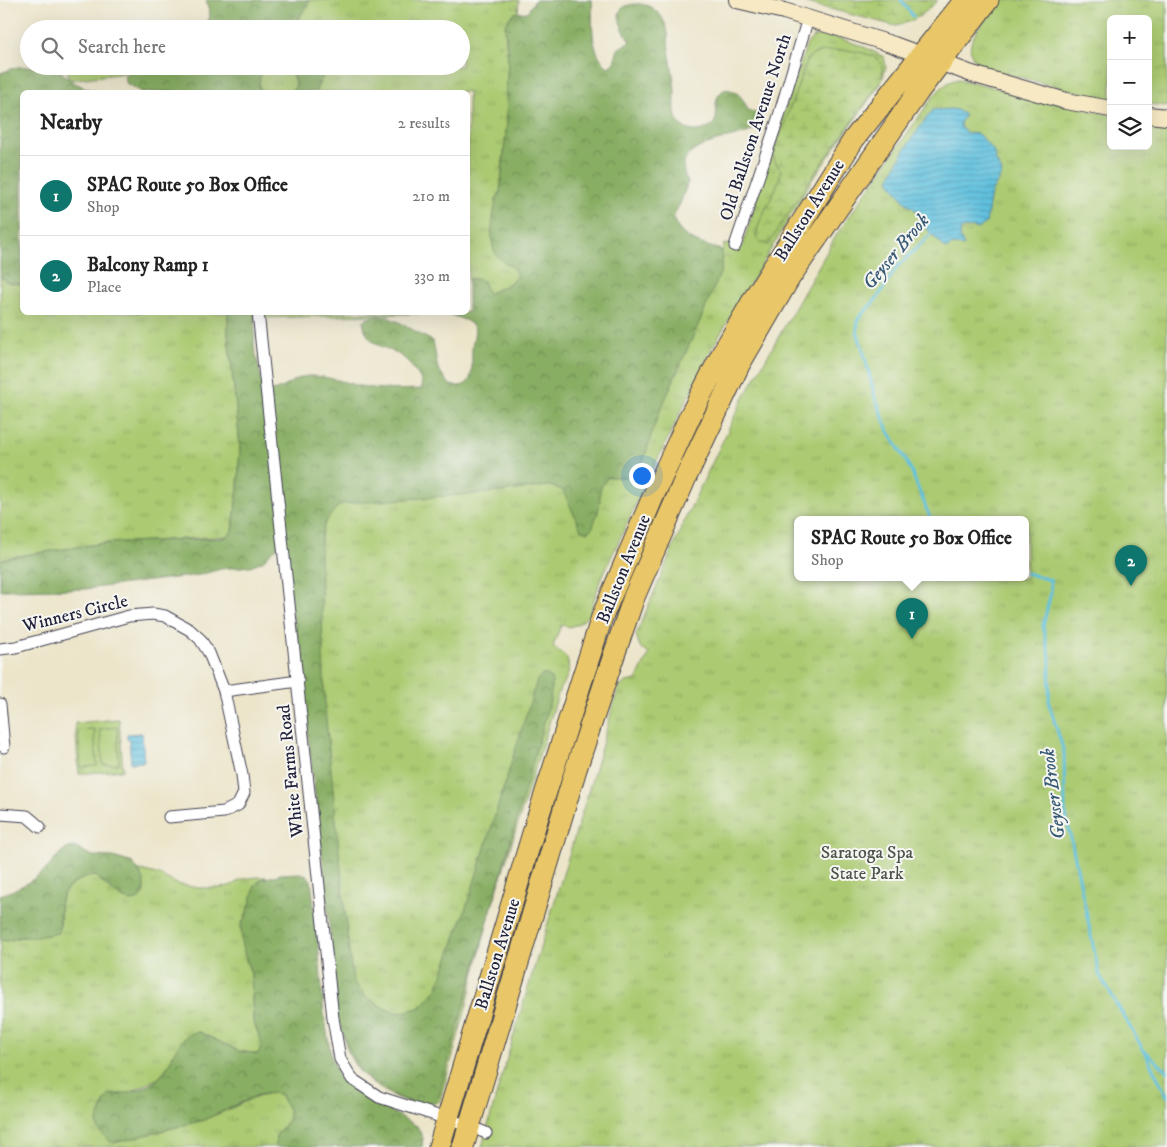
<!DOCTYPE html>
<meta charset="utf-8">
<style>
:root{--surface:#fff;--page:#f2f2f2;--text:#222;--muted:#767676;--line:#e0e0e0;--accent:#0f766e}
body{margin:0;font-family:"IM FELL DW Pica",serif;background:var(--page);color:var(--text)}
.controls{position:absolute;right:15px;top:15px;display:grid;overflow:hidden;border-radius:8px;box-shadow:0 5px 20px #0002}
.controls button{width:45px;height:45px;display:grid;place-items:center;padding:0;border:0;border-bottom:1px solid var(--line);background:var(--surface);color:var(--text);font:25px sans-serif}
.you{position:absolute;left:641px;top:475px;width:18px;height:18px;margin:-12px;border:4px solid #fff;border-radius:50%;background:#1a73e8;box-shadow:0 0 0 8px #1a73e833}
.badge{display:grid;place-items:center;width:32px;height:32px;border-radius:50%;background:var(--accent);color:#fff;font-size:16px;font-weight:700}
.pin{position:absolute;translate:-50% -41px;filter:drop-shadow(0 1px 2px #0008)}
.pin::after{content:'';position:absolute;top:26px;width:18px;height:15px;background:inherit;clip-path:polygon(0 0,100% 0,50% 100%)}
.popup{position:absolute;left:794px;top:516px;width:235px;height:65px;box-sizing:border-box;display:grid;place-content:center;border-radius:8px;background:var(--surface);filter:drop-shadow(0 1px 4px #0005);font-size:16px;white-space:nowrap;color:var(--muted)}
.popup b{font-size:19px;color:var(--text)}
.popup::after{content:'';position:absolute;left:50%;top:100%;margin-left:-10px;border:10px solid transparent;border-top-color:var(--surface)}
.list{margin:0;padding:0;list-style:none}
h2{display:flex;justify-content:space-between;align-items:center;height:65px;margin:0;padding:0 20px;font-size:21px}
h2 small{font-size:16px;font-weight:400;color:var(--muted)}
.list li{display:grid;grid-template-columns:32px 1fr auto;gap:15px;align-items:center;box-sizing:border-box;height:80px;padding:0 20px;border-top:1px solid var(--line)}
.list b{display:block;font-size:19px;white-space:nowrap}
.list p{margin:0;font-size:16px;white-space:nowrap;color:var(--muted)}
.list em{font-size:16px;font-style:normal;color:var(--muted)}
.icon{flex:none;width:28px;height:28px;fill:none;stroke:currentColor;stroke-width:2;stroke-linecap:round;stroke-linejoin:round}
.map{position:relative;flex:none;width:1167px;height:1147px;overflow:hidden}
.search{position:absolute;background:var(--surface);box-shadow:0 5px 20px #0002;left:20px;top:20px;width:450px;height:55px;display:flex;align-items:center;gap:12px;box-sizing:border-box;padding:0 18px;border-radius:28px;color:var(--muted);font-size:19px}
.panel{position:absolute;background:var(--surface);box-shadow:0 5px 20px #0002;left:20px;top:90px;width:450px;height:225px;border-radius:8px}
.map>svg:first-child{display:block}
</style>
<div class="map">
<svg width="1167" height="1147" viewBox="0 0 1167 1147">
<defs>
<pattern id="grass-tufts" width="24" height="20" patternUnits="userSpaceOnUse" patternTransform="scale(1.25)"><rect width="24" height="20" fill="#abca71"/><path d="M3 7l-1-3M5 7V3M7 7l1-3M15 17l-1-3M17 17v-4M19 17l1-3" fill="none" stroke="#93ad63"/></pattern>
<pattern id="forest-crowns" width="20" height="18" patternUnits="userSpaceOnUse" patternTransform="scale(1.25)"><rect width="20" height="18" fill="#88ae63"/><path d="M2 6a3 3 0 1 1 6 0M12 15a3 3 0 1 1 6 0" fill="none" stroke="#6f8d53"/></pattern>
<pattern id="wetland-marsh" width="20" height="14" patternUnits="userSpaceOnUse" patternTransform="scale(1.25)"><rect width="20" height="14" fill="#abca71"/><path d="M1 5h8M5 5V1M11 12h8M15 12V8" fill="none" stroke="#93ad63"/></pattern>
<pattern id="water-rules" width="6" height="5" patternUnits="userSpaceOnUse" patternTransform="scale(1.25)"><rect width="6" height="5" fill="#60c1de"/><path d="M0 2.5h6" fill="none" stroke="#4f9cb5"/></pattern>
</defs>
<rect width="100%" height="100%" fill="#f6f6f2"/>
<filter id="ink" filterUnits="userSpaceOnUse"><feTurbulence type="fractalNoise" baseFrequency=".02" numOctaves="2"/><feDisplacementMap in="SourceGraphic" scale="10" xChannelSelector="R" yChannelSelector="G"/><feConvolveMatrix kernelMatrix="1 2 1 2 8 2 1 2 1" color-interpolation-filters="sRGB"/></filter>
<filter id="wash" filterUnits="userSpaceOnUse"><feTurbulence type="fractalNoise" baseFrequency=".0096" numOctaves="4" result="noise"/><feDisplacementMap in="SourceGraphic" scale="20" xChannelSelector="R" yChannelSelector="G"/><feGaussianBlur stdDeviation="1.12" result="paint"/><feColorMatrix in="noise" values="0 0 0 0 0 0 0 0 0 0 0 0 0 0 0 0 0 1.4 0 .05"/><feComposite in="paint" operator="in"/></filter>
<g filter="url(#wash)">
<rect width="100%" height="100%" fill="#ece5ca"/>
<!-- grass -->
<path fill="url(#grass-tufts)" stroke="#667656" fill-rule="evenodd" d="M310,0h209l-1,13h-4l-5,5 -4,13 3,30 -2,30 1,30 -7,72 -4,6 8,63c8,3 11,7 13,15 -7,8 -20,12 -30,17l-10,-15h-9v-187h-153l9,-18 -5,-8h142v-37h-169l5,-7z
M1001,0h166v106l-19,-2v-85h-37v81l-121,-30c-42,-17 -6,-48 11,-70z
M820,35c22,2 44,11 64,22l2,10 -5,16 -69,97 -100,168 -72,147 -41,89 -10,32 -11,8 -9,3 -8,-2 -8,21 14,12c3,13 2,19 -7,30l-70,225 -25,99 -25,89c-5,2 -10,5 -15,5 -24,-2 -63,-24 -73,-46 -6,-10 -8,-23 -11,-33l-61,-564 341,11 83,-162 20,-68 18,3 43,-138 22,-65 6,-7z
M262,66h28l6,20 -4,6h-24l-9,-3v-6z
M959,79l152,36v31h37v-25l19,2v1024h-685c41,-154 94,-305 136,-459l8,-6 10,-2 13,-26 -9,-7 -4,-12 50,-118 56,-116 95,-167 95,-136c8,-9 14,-17 27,-19zM798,520h228v58h-228z
M0,277l10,6 12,1v28l206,1v21l12,111 -2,43 -5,42 -5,6 -76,5 -48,2 -86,13 -18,4z
M446,312l1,1 -192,5v-5z
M119,719l4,51 -44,4 -4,-51z
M137,869l23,6 17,9 22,4h22l11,-3 10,-6 15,-2h10l-7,3 -19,46 5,34 5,14 2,47 8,20v7l-3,6 -19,-3 -40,-19 -25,21 -6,13 -9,12 -30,15 -19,2 5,48c41,-12 82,-18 121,-37 15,-7 27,-15 44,-12l9,17v8l-13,17 -1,11h-275v-207l7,1 13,-4h17l23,-11c1,-9 0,-17 1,-25 3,-15 22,-25 35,-25l16,16 29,-18z"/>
<!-- forest -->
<path fill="url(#forest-crowns)" stroke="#55684f" d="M206,0h104l-13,22 -5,7h-87l5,-13z
M535,0h57c1,21 -3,52 16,67l6,-4 4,-14 12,-8c-11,-17 -21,-37 9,-37 15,0 27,15 29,30 1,5 0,10 1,15 2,14 5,27 6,42 0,8 -1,19 1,26 5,16 24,17 35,9 13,-10 -4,-24 14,-37 13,1 18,9 23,21l13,5v8c-3,3 -8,7 -12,9 -20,8 -83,13 -61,50l-8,22 -7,12c5,23 28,28 48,34 6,15 -6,34 -11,47 -17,42 -37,82 -54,124 -7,17 -8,35 -19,50 -7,8 -19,6 -29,6 -13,16 -6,15 -9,31 -1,7 -5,12 -6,19l-5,5 -7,-2 -18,-40 -14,-4 -50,6 -159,12c-19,21 -18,23 -20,51l5,154 24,242 4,29 4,6 8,10 19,12 15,5 19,-5 6,-4 13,-15 32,-90 68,-219 5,-5h6l4,5 -2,21 -112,397 -5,5 -15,1 -21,-7 -31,-20 -6,-6 -8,-14 -13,-33 -3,-15 -1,-27 -15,-147 -25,-206 -16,-82 -5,3 -11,11 -13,5 -29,3 -22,6 -114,14 -85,1v-30l18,-4 86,-13 118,-5 6,-2 5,-6 5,-42 2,-43 -12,-111v-21h27l-1,33 10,45c17,3 29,-15 46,-15 18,0 33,6 50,10 21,4 40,4 62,3 0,-8 -2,-12 -7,-18 -3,-4 -6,-9 -10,-12 -17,-14 -38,-10 -42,-38 21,-16 49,11 70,20l5,28 12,16c27,6 21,-17 22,-35 0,-9 4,-14 2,-24l-7,-5 -21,-8 22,-1v-33h9l6,2 5,13c9,-5 22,-9 29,-17 -4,-15 -10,-10 -18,-19 -13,-14 -5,-43 -3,-59l4,-6 7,-72 -1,-30 2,-30 -3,-37 9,-11 13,-1z
M57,66c12,17 22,19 40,26h-75v192l-12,-1 -10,-6v-204l17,-6z
M140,66h122l-3,17v6l9,3h-126l-15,-8 -3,-7 9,-10z
M290,66l31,2 3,6 -9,18h-24l5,-6z
M74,847l19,9 20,1 20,6 11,17v14c-16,20 -35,-9 -48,-18 -13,-1 -32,10 -35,24 -2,11 0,22 -3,33l-21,4h-17l-13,4 -7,-1v-45c13,-3 38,-17 47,-27 9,-8 13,-20 27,-21z
M300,873l7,2 4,5 7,62 6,73 7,40 8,22 17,15 61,34 6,12 -1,9h-147l1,-11 13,-18v-7l-9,-17 -7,-1 -15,2 -54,25 -89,23 -7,-3 -6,-6 -4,-6 -1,-7 8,-21 5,-5c17,-1 37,-5 50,-18 15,-15 14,-43 39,-45l40,19 19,3 3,-6v-7l-8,-20 -2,-47 -9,-28 -1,-20 9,-20 5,-21 5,-5 21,-6z"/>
<!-- wetland -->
<path fill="url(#wetland-marsh)" stroke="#667656" d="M795,0h143c-15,15 -21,20 -42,26z
M848,50c9,2 26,4 32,11 3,5 3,12 3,17l-73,102 -42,65 -8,-3 -4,-6c4,-26 21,-40 25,-66l-6,-8 -2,-7 35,-97c10,-9 26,-7 40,-8z"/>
<!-- pitch -->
<path fill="#abca71" stroke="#667656" d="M67,66h57l1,7 -56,7z
M117,727l2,37 -16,1 -3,-36z
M94,729l3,37 -16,1 -3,-37z"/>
<!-- water -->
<path fill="url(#water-rules)" stroke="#41728c" d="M952,109l5,1 8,5 -5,8 1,5 6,5 11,1 15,16 3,11 6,11 -1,4 -10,17 -5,30 -8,6 -6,-2 -11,2 -1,8 4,9 -12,-1 -6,4 -24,-25 3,-4 -4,-5 -17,-14 -15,-21c11,-25 27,-49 44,-70z
M142,733l2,29 -13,1 -2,-24h-2v-5z"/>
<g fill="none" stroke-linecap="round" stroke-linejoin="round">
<!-- stream -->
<path stroke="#60c1de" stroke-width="3" d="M901,0l12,16
M931,520l-21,-52 -23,-40 -12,-31 -12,-47 -6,-19 1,-12 20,-22 19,-30 36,-35
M1026,573l24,7 1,12 -8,34 7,32 -1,46 15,48 1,58 34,164 44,75 24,47
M1145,1051l22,20"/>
</g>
</g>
<g filter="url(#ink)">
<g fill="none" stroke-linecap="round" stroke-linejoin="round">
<!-- street casing -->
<g stroke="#403f50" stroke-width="13">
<path id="street" d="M735,246l43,-127 30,-101
M258,312l75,706 7,41 12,20 27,18 90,29 17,7
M0,649l16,-2 113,-31 24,-2 12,2 25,14 10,9 9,14 15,38 74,-10
M0,704l4,43
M0,814l27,2 13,11
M169,817l55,-5 14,-7 6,-12 -2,-18 -18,-84"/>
</g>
<!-- secondary casing -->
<g stroke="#403f50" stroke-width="18">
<path id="secondary" d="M737,0l47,11 110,34 78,29 94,27 45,8
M1148,115l19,2"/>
</g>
<!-- highway casing -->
<g stroke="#403f50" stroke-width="23">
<path id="highway" d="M439,1147l97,-324 66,-206 53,-125 36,-78 32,-62 33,-57 98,-156 111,-139
M463,1147l113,-378 37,-111 21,-61 52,-120 53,-112 51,-88 128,-185 70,-92"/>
</g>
<!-- street -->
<use href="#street" stroke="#fff" stroke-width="11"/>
<!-- secondary -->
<use href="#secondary" stroke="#f6e9c3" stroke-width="16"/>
<!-- highway -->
<use href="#highway" stroke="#e9c769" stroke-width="21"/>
</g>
</g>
<g text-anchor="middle" stroke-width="4" stroke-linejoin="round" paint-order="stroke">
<!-- street labels -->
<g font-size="18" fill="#22223b" stroke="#f6f6f2">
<text transform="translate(755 127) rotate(-72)" y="6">Old Ballston Avenue North</text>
<text transform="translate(809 210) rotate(-58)" y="6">Ballston Avenue</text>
<text transform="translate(623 569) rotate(-68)" y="6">Ballston Avenue</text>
<text transform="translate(75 613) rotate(-14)" y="6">Winners Circle</text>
<text transform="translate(290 771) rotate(-96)" y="6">White Farms Road</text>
<text transform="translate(497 954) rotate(-73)" y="6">Ballston Avenue</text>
</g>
<!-- park labels -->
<g font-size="18" fill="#4b544b" stroke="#f6f6f2">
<text x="867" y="858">Saratoga Spa<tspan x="867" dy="21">State Park</tspan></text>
</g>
<!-- water labels -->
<g font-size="19" font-style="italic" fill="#385a74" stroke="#f6f6f2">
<text transform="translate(895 251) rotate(-50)" y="7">Geyser Brook</text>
<text transform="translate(1052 794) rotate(-97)" y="7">Geyser Brook</text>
</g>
</g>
</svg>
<div class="controls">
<button>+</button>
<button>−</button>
<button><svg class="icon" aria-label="layers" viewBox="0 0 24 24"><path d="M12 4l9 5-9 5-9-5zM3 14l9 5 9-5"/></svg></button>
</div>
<div class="you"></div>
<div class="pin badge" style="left:912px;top:639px">1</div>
<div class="popup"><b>SPAC Route 50 Box Office</b>Shop</div>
<div class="pin badge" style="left:1131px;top:586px">2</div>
<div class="search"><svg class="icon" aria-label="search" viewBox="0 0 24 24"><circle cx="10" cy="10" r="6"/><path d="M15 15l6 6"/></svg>Search here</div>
<section class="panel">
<h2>Nearby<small>2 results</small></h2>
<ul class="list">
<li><span class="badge">1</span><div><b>SPAC Route 50 Box Office</b><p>Shop</p></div><em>210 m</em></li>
<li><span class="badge">2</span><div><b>Balcony Ramp 1</b><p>Place</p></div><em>330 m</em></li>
</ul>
</section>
</div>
